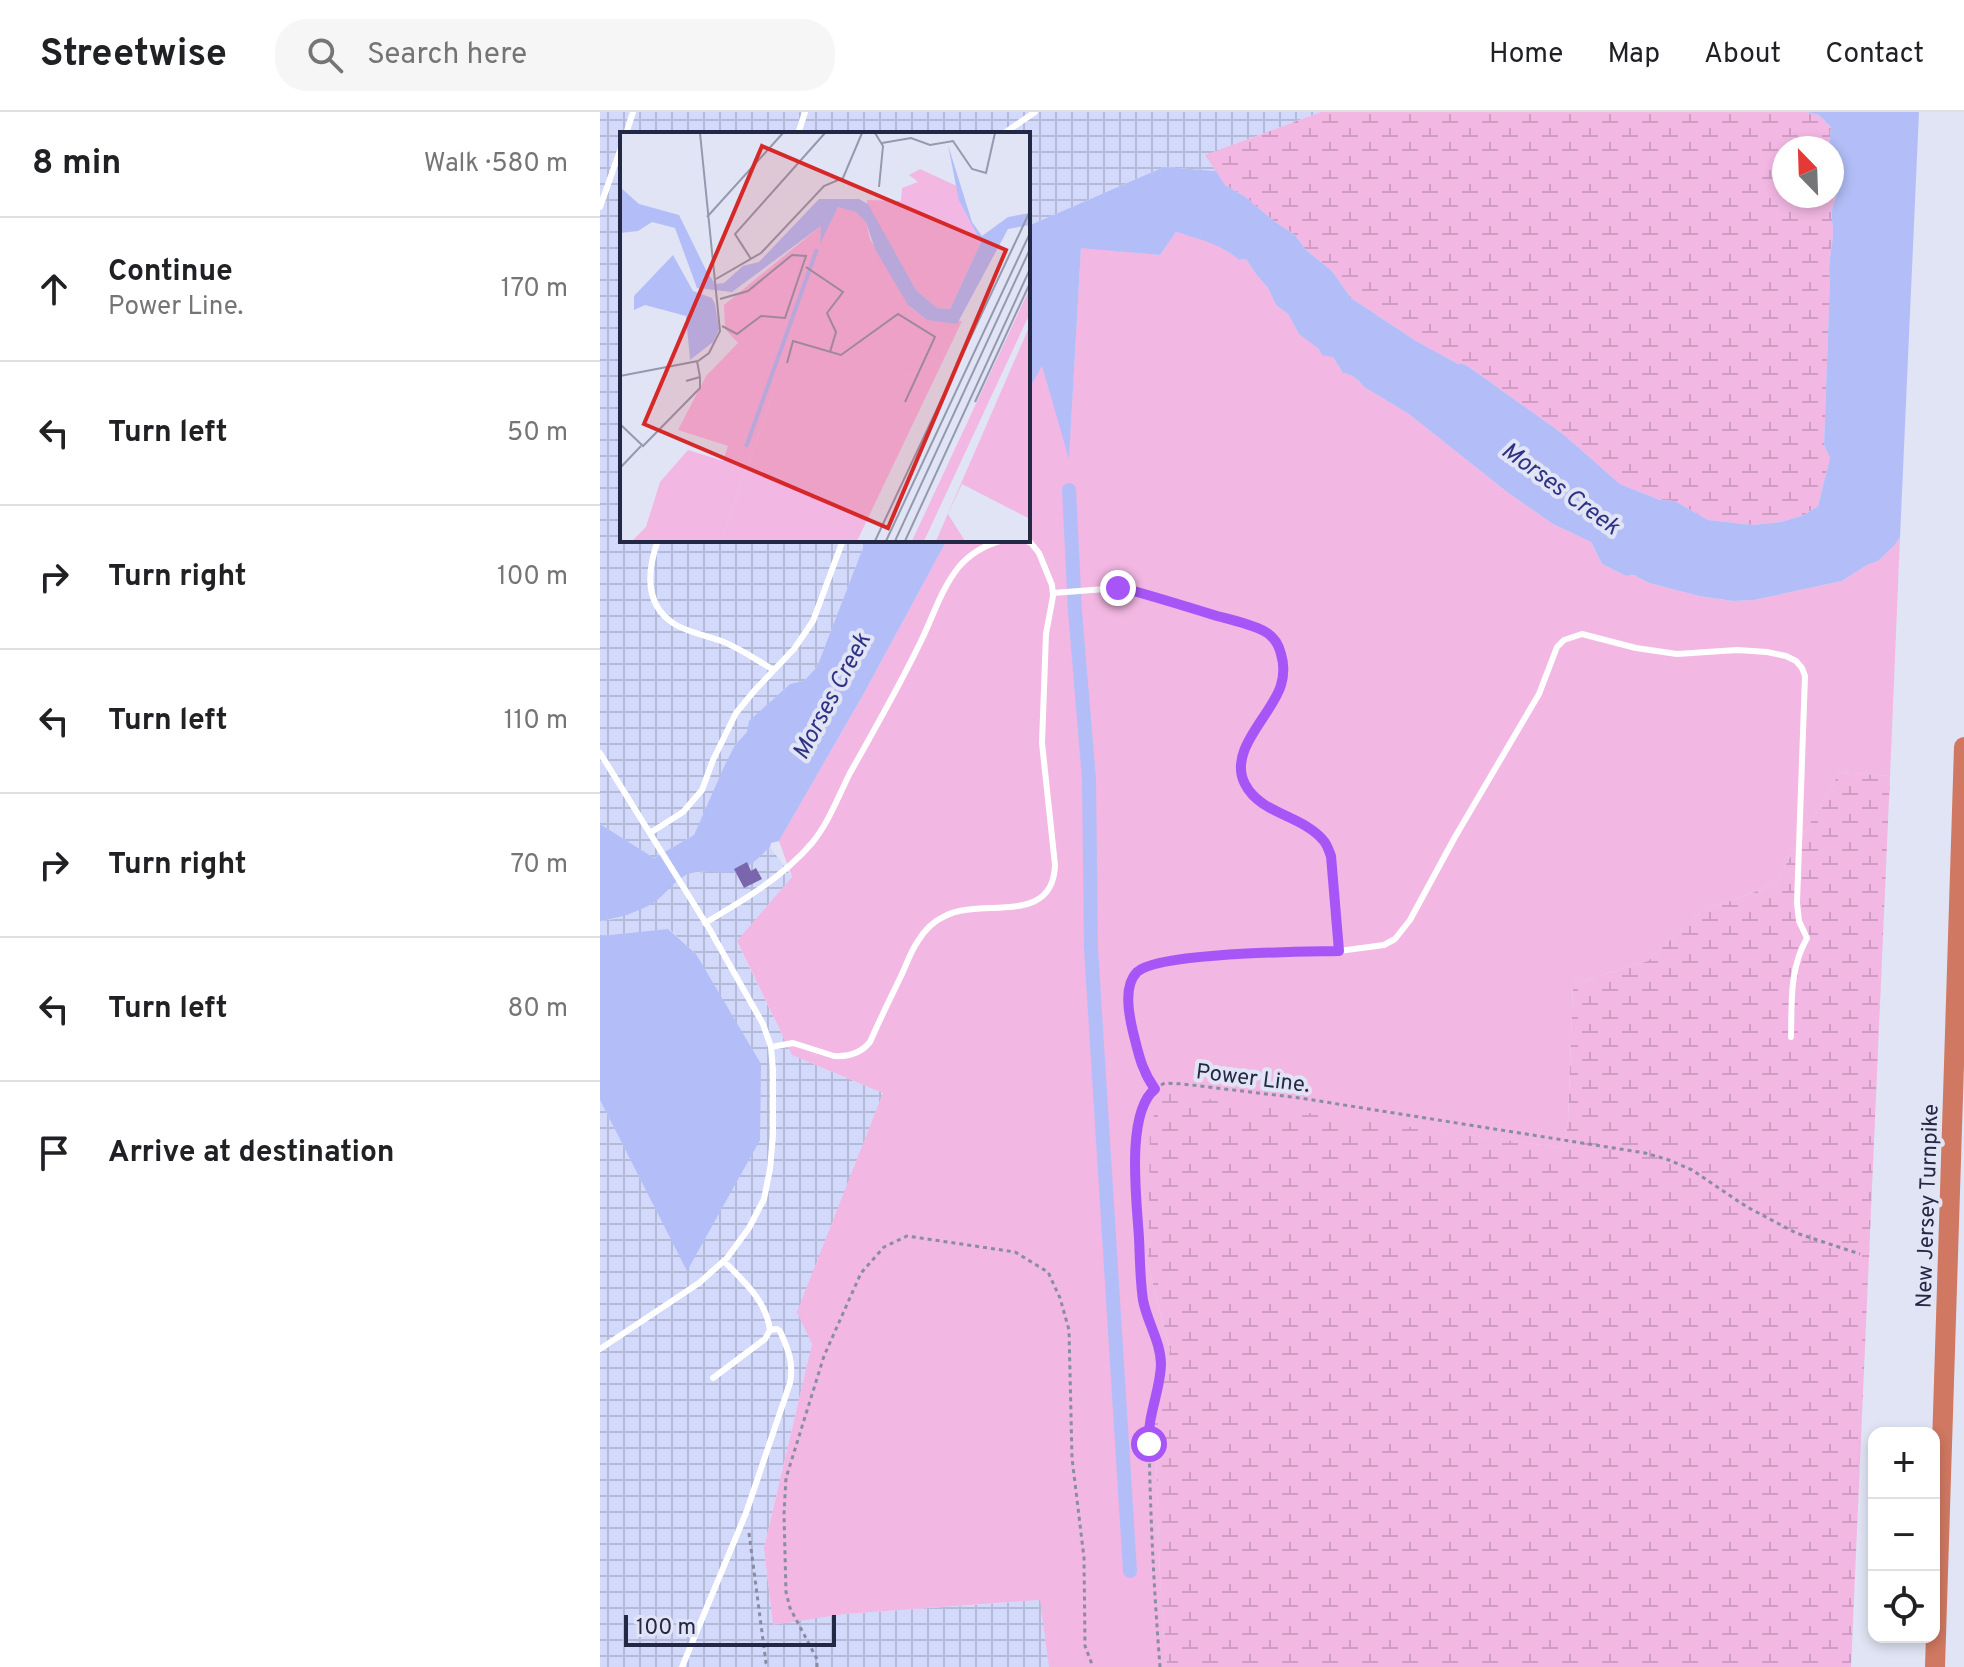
<!DOCTYPE html>
<meta charset="utf-8">
<style>
:root{--surface:#fff;--page:#f6f6f6;--text:#202124;--muted:#757577;--line:#e0e0e0}
body{margin:0;font-family:Overpass,sans-serif;background:var(--page);color:var(--text)}
.controls{position:absolute;right:24px;bottom:24px;display:grid;overflow:hidden;border-radius:16px;box-shadow:0 4px 12px #0003}
.controls button{width:72px;height:72px;display:grid;place-items:center;padding:0;border:0;border-bottom:2px solid var(--line);background:var(--surface);color:var(--text);font:40px sans-serif}
.compass{position:absolute;left:1172px;top:24px;width:72px;height:72px;border-radius:50%;background:var(--surface);box-shadow:0 4px 12px #0003;rotate:337deg}
.scale{position:absolute;left:24px;bottom:20px;width:212px;box-sizing:border-box;padding-left:8px;border:4px solid #232845;border-top:0;font-size:22px;line-height:28px;white-space:nowrap;color:#232845;-webkit-text-stroke:6px #e0e4f4;paint-order:stroke}
.stop{position:absolute;width:24px;height:24px;margin:-18px;border:6px solid #a855f7;border-radius:50%;background:#fff}
.stop.end{background:#a855f7;border-color:#fff;box-shadow:0 2px 8px #0008}
.list{margin:0;padding:0;list-style:none}
h2{display:flex;justify-content:space-between;align-items:center;height:104px;margin:0;padding:0 32px;font-size:34px}
h2 small{font-size:26px;font-weight:400;color:var(--muted)}
.list li{display:grid;grid-template-columns:52px 1fr auto;gap:24px;align-items:center;box-sizing:border-box;height:144px;padding:0 32px;border-top:2px solid var(--line)}
.list b{display:block;font-size:30px;white-space:nowrap}
.list p{margin:0;font-size:26px;white-space:nowrap;color:var(--muted)}
.list em{font-size:26px;font-style:normal;color:var(--muted)}
.icon{flex:none;width:44px;height:44px;fill:none;stroke:currentColor;stroke-width:2;stroke-linecap:round;stroke-linejoin:round}
.map{position:relative;flex:none;width:1364px;height:1555px;overflow:hidden}
header{display:flex;align-items:center;gap:48px;box-sizing:border-box;height:112px;padding:0 40px;background:var(--surface);border-bottom:2px solid var(--line)}
header strong{font-size:38px}
nav{display:flex;gap:44px;margin-inline-start:auto;font-size:28px}
.search{width:560px;height:72px;background:var(--page);display:flex;align-items:center;gap:20px;box-sizing:border-box;padding:0 28px;border-radius:32px;color:var(--muted);font-size:30px}
main{display:flex}
aside{flex:1;background:var(--surface)}
.map>svg:first-child{display:block}
</style>
<header>
<strong>Streetwise</strong>
<div class="search"><svg class="icon" aria-label="search" viewBox="0 0 24 24"><circle cx="10" cy="10" r="6"/><path d="M15 15l6 6"/></svg>Search here</div>
<nav><a>Home</a><a>Map</a><a>About</a><a>Contact</a></nav>
</header>
<main>
<aside>
<h2>8 min<small>Walk · 580 m</small></h2>
<ul class="list">
<li><svg class="icon" aria-label="ahead" viewBox="0 0 24 24"><path d="M12 20V5M6 11l6-6 6 6"/></svg><div><b>Continue</b><p>Power Line.</p></div><em>170 m</em></li>
<li><svg class="icon" aria-label="left" viewBox="0 0 24 24"><path d="M17 20v-9H6M10 6l-5 5 5 5"/></svg><div><b>Turn left</b></div><em>50 m</em></li>
<li><svg class="icon" aria-label="right" viewBox="0 0 24 24"><path d="M7 20v-9h11M14 6l5 5-5 5"/></svg><div><b>Turn right</b></div><em>100 m</em></li>
<li><svg class="icon" aria-label="left" viewBox="0 0 24 24"><path d="M17 20v-9H6M10 6l-5 5 5 5"/></svg><div><b>Turn left</b></div><em>110 m</em></li>
<li><svg class="icon" aria-label="right" viewBox="0 0 24 24"><path d="M7 20v-9h11M14 6l5 5-5 5"/></svg><div><b>Turn right</b></div><em>70 m</em></li>
<li><svg class="icon" aria-label="left" viewBox="0 0 24 24"><path d="M17 20v-9H6M10 6l-5 5 5 5"/></svg><div><b>Turn left</b></div><em>80 m</em></li>
<li><svg class="icon" aria-label="arrive" viewBox="0 0 24 24"><path d="M6 21V4h12l-3 4 3 4H6"/></svg><div><b>Arrive at destination</b></div></li>
</ul>
</aside>
<div class="map">
<svg width="1364" height="1555" viewBox="0 0 1364 1555">
<defs>
<pattern id="industrial-grid" width="8" height="8" patternUnits="userSpaceOnUse" patternTransform="scale(2)"><rect width="8" height="8" fill="#d2d9fb"/><path d="M0 4h8M4 0v8" fill="none" stroke="#b4bad8"/></pattern>
<pattern id="wetland-marsh" width="20" height="14" patternUnits="userSpaceOnUse" patternTransform="scale(2)"><rect width="20" height="14" fill="#f2b7e3"/><path d="M1 5h8M5 5V1M11 12h8M15 12V8" fill="none" stroke="#cf9dc4"/></pattern>
</defs>
<rect width="100%" height="100%" fill="#e0e4f4"/>
<!-- industrial -->
<path fill="url(#industrial-grid)" d="M0,0h721l-115,43 10,16 -52,-4 -136,59v-92h-406v406h244l-49,127 -13,14 -14,3 -7,6 -27,27 -9,15 -12,13 -41,90 -40,23 -54,-34z
M170,735l22,30 -55,65 55,113 91,38 -85,219 14,32 -48,204 9,76 72,-10 196,-14 8,67h-449v-567l87,170 9,-316 -27,-25 -69,7v-15l15,-2 55,-32 18,-13 26,-3 22,1 15,-8z"/>
<!-- grass -->
<path fill="#f2b7e3" d="M576,120c22,7 46,11 63,28l7,-1 10,15 12,14 8,17 12,9 11,20 34,23 10,16c9,1 15,6 21,14l45,27 98,78 46,32 38,18 11,22 24,12 8,-1 15,8 50,13 34,5 21,-1 88,-19 25,-16 11,-4 16,-15 6,-9 -10,239 -50,-4 -66,113 -74,27 -52,49 -75,23 -5,137 -4,27 -400,-54 -16,171 22,86 -15,67 5,161 7,88h-118l-9,-67 -195,14 -72,11 -9,-77 48,-204 -15,-32 86,-219 -91,-38 -55,-114 55,-64 -13,-36 84,-146 84,-155h81v-149l14,-26 27,91 12,-209 79,8z"/>
<!-- wetland -->
<path fill="url(#wetland-marsh)" d="M721,0h486l12,3 12,12 -2,18 2,3h-47v48h48v-46l7,12 -3,36c-6,11 -4,21 -3,33 0,16 -6,32 -3,48l-6,166 6,13 -12,48 -14,9 -23,7 -28,3 -45,-5 -33,-19 -15,-1 -40,-16 -57,-50 -94,-67 -6,-3h-5l-42,-23 -65,-43 -19,-27 -26,-21 -11,-15 -21,-14 -30,-25 -19,-11 -20,-30z
M1240,660l50,4 -39,891h-684l-7,-88 -5,-161 15,-68 -22,-85 2,-141 14,-31 400,55 4,-27 5,-137 75,-23 52,-49 74,-27z"/>
<!-- water -->
<path fill="#b3bef8" d="M1207,0h112l-19,425 -6,9 -16,15 -11,4 -25,16 -88,19 -21,1 -34,-5 -50,-13 -15,-8 -8,1 -24,-12 -11,-22 -38,-18 -46,-32 -98,-78 -45,-27c-6,-8 -12,-13 -21,-14l-10,-16 -11,-2 -3,-6 -20,-15 -11,-20 -12,-9 -8,-17 -12,-14 -10,-15 -7,1c-17,-16 -41,-21 -63,-28l-16,23 -79,-7 -12,211 -27,-93 -14,25v-165l136,-59 52,4 9,14 19,11 30,25 21,14 11,15 26,21 19,27 65,43 42,23h5l6,3 94,67 57,50 40,16 15,1 33,19 45,5 28,-3 23,-7 14,-9 12,-48 -6,-13 6,-166c-3,-16 3,-32 3,-48 -1,-12 -3,-22 3,-33l3,-36 -10,-17 2,-18 -12,-12z
M266,428h81l-84,155 -84,146 -8,2 -1,4c-10,9 -21,22 -35,25 -16,3 -34,-4 -49,3 -13,7 -21,20 -33,28 -14,9 -37,16 -53,18v-97l54,34 40,-23 30,-68 11,-22 12,-13 2,-11 41,-37 14,-3 13,-14z
M68,817l28,25 65,110 -1,76 -73,131 -87,-171v-164z"/>
<g fill="none" stroke-linecap="round" stroke-linejoin="round">
<!-- canal -->
<path stroke="#b3bef8" stroke-width="14" d="M469,378l6,121 14,168 2,170 39,622"/>
</g>
<!-- building -->
<path fill="#7a66ad" d="M147,750l4,9 5,-3 6,11 -18,9 -10,-19z"/>
<g fill="none" stroke-linecap="round" stroke-linejoin="round">
<!-- path -->
<path stroke="#898da3" stroke-width="3" stroke-dasharray="4 4" stroke-linecap="butt" d="M561,973l4,-2 18,1 117,14 345,55 24,7 23,10 55,37 49,26 64,21
M549,982c-22,34 -12,104 -10,144 1,20 1,41 4,61 3,22 17,41 18,64 0,24 -13,48 -12,72 1,78 5,155 11,232
M149,1421l17,130 3,4
M217,1555v-8l-27,-51 -4,-16 -2,-78 2,-36 38,-122 37,-83 23,-26 23,-11 108,16 33,20 12,26 9,32 3,128 12,100 1,88 8,21"/>
<!-- lane -->
<path stroke="#fff" stroke-width="6" d="M26,22l7,-22
M198,22l7,-22
M403,22l32,-22
M0,95l22,-62
M58,428c-11,31 -14,66 18,85 14,8 33,11 48,17 17,7 34,19 50,28
M453,481l65,-5 12,2 135,41c54,49 -28,92 -24,139 4,41 59,43 82,70 4,4 6,11 8,16l8,95
M0,641l110,177 53,94 8,23 2,23v65l-3,34 -6,30 -15,29 -22,30 -28,25 -99,66
M50,721l33,-21 19,-22 11,-30 23,-47 19,-23 39,-41 19,-28 30,-81
M105,811c39,-23 78,-46 107,-80 17,-21 26,-46 38,-70 25,-44 50,-88 72,-134 11,-23 20,-51 36,-71 12,-15 27,-23 45,-28
M171,935l22,-4 41,13c15,1 27,-3 36,-14 10,-23 21,-45 32,-68 5,-11 9,-23 16,-33 6,-10 16,-20 27,-25 37,-19 108,11 110,-51l-13,-122 4,-109 7,-38 -1,-11 -13,-32 -8,-10 -7,-3
M555,977l-13,-18 -14,-60 2,-26 7,-12 13,-8 17,-4 44,-5 128,-5 45,-6 11,-6 15,-19 45,-83 84,-143 18,-47 7,-7 18,-6 54,14 41,6 60,-4 30,2 19,4 10,5 6,7 3,8 -8,227 2,18 8,17c-18,32 -15,64 -16,99
M113,1266l52,-39 5,-9c-4,-30 -26,-48 -46,-69
M82,1555l64,-154 44,-130c4,-20 -2,-34 -10,-52l-3,-2 -7,1"/>
<!-- highway -->
<path stroke="#d07861" stroke-width="20" d="M1335,1555l29,-920"/>
</g>
<g fill="none" stroke-linecap="round" stroke-linejoin="round">
<!-- route -->
<path stroke="#a855f7" stroke-width="10" d="M518,476l12,2c29,8 58,17 87,26 15,4 33,8 47,15 9,5 15,14 17,23 3,10 3,21 0,31 -8,29 -54,65 -36,99 15,30 57,31 78,56 4,4 6,11 8,16l8,95c-36,1 -181,1 -202,21 -14,14 -8,43 -4,60 6,23 8,37 22,57 -30,24 -18,114 -16,149 1,20 1,42 4,62 4,22 18,42 18,65 -1,27 -14,51 -12,79"/>
</g>
<g text-anchor="middle" stroke-width="8" stroke-linejoin="round" paint-order="stroke">
<!-- street labels -->
<g font-size="22" fill="#232845" stroke="#e0e4f4">
<text transform="translate(653 965) rotate(7)" y="8">Power Line.</text>
<text transform="translate(1326 1094) rotate(-88)" y="8">New Jersey Turnpike</text>
</g>
<!-- water labels -->
<g font-size="24" font-style="italic" fill="#2f3283" stroke="#e0e4f4">
<text transform="translate(961 376) rotate(36)" y="8">Morses Creek</text>
<text transform="translate(231 584) rotate(-62)" y="8">Morses Creek</text>
</g>
</g>
<!-- overview -->
<g transform="translate(20 20)">
<rect width="410" height="410" fill="#e0e4f4"/>
<path d="M218,75l18,4 10,11 4,17 40,68 17,13 35,1 -20,42 -8,-5 -21,16 -28,4 -29,27 -83,-11 -52,147h-89l14,-14 14,-45 28,-32 35,11 5,-15 -50,-16 28,-54 32,-33 -13,-14 -1,-24 98,-80 -2,15z" fill="#f2b7e3"/>
<path d="M300,37l39,18v14l22,41 -31,67 -13,-1 -21,-18 -48,-83 -1,-7 34,1 1,-13 16,-6 -9,-7zM410,156v25l-106,228h-12zM410,193v194l-68,-35 -14,30 17,27h-29zM314,226l8,5 -85,178h-136l52,-147 16,-29 67,39 14,-28 43,-2z" fill="#f2b7e3"/>
<path d="M328,13l24,77 10,14 26,-19 22,-4v12l-22,4 -51,95 -30,-4 -19,-15 -33,-56 -9,-27 -10,-10 -18,-5 -18,37 1,-18 -89,66 -35,-4 -22,-60 -23,-6 -14,9 -18,2v-46l19,17 40,11 27,55 9,14 9,-1 19,-17 16,-4 60,-63h40l9,5 48,86 21,18 13,1 31,-67 -22,-41zM53,123l20,36 19,7 3,6 4,25 -6,13 -23,18 -4,-44 -41,-11 -11,5v-14z" fill="#b3bef8"/>
<path fill="none" stroke="#b3bef8" stroke-width="4" d="M126,315l71,-198"/>
<path fill="none" stroke="#9499ae" stroke-width="2" d="M255,1l8,13 -4,41M262,11l29,-5 19,7 23,-4 19,28 14,4 9,-40M87,85l76,-84M131,127l-16,-25 90,-101M186,135l37,25 -16,21 9,19 -6,20M96,147l45,-26 63,-67 19,-8 19,-45M100,167l28,-8 44,-36 14,1 -21,62 -24,-2 -24,18 -15,-8M167,231l6,-22 48,14 57,-41 37,23 -30,65M0,244l78,-15 11,-8 11,-22 -20,-198M66,249l14,-4 -3,-16M355,270l55,-119M0,292l23,22 57,-58v-11M0,336l21,-22M255,409l155,-330M266,409l144,-308M275,409l135,-292M285,409l125,-272"/>
<path fill="#d62828" fill-opacity="0.15" stroke="#d62828" stroke-width="4" d="M142,14l244,104 -118,278 -244,-104z"/>
<rect width="410" height="410" fill="none" stroke="#232845" stroke-width="4"/>
</g>
</svg>
<div class="controls">
<button>+</button>
<button>−</button>
<button><svg class="icon" aria-label="locate" viewBox="0 0 24 24"><circle cx="12" cy="12" r="6"/><path d="M12 2v4M12 18v4M2 12h4M18 12h4"/></svg></button>
</div>
<svg class="compass" viewBox="-18 -18 36 36"><path d="M0-13l5 13h-10z" fill="#e53935"/><path d="M0 13l5-13h-10z" fill="#757577"/></svg>
<div class="scale">100 m</div>
<div class="stop" style="left:549px;top:1332px"></div>
<div class="stop end" style="left:518px;top:476px"></div>
</div>
</main>
